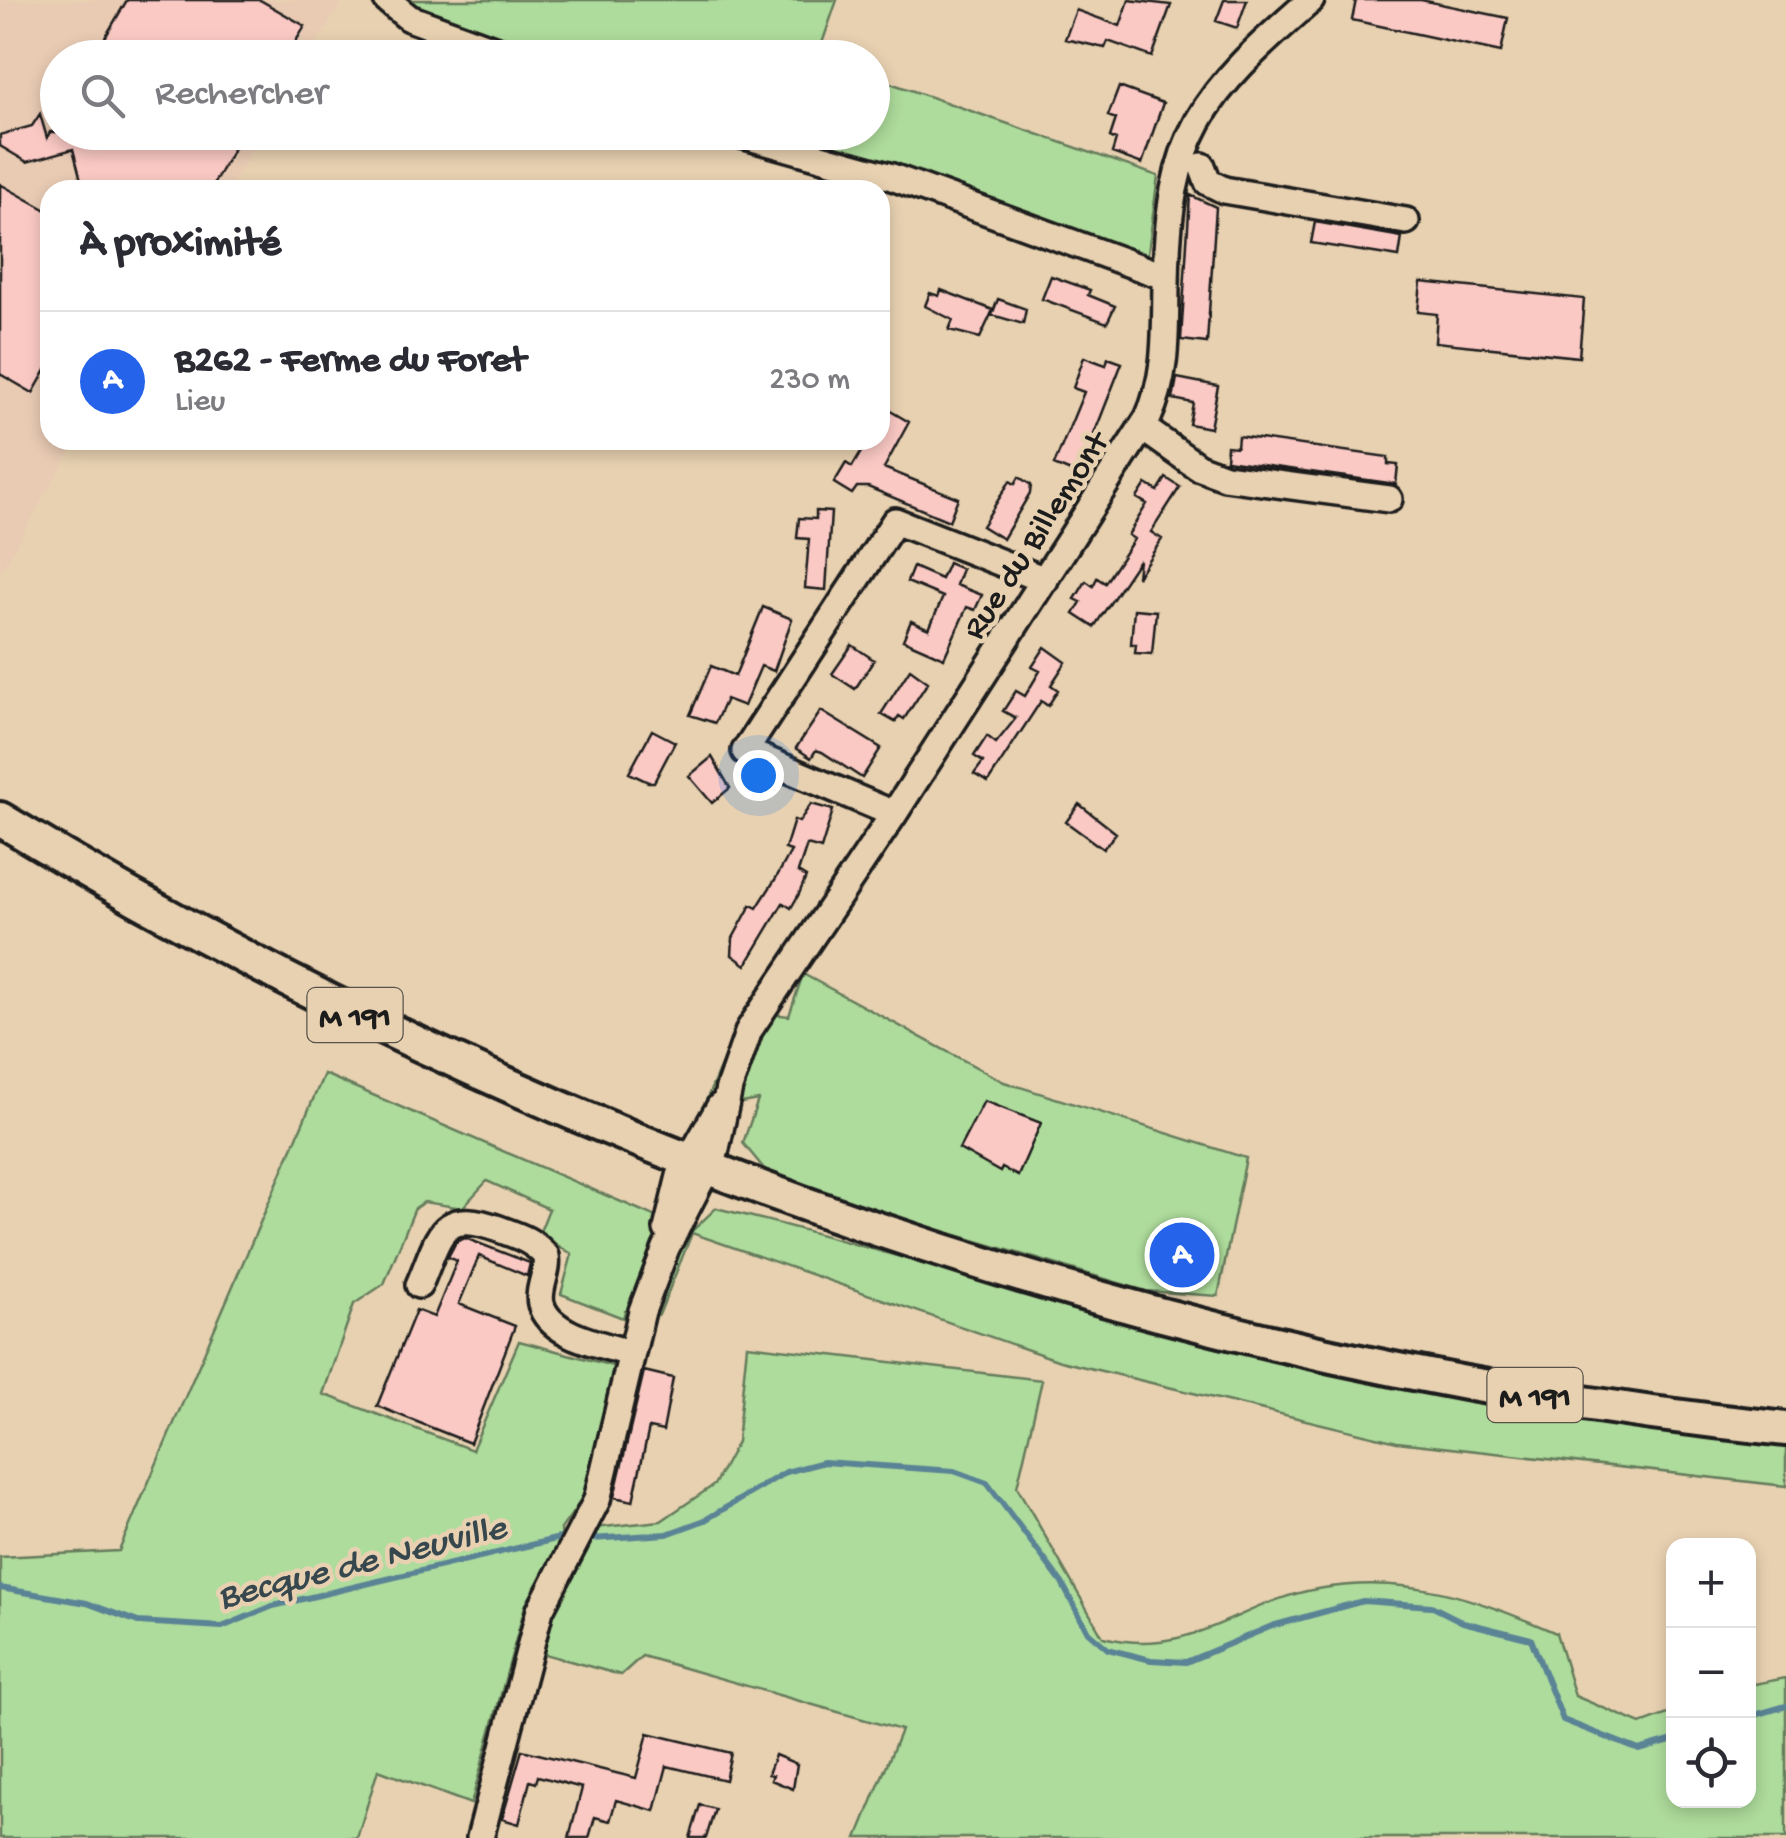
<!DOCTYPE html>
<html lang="fr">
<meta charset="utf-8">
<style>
:root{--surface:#fff;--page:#f2f2f3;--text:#2b2b33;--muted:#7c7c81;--line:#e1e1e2;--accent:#2563eb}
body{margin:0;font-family:"Gochi Hand",sans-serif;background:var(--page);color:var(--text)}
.controls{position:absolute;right:30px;bottom:30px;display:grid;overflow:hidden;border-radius:20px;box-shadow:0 5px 15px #0003}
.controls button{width:90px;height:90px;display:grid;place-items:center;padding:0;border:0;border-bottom:2px solid var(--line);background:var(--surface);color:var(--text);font:50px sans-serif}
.you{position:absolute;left:758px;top:775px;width:35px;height:35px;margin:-25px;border:8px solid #fff;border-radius:50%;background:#1a73e8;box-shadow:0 0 0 15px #1a73e833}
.badge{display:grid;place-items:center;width:65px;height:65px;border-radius:50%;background:var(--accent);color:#fff;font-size:32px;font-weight:700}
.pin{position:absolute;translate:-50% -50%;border:5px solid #fff;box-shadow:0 2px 10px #0006}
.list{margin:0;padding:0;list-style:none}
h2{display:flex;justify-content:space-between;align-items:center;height:130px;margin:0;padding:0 40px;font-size:42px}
h2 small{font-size:32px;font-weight:400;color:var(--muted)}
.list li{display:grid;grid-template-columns:65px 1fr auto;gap:30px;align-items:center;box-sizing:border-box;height:140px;padding:0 40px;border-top:2px solid var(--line)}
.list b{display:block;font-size:38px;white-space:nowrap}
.list p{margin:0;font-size:32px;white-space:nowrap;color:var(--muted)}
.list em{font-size:32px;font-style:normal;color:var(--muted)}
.icon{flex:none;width:55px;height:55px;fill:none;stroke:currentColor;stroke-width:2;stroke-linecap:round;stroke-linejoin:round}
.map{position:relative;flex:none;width:1786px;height:1838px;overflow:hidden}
.search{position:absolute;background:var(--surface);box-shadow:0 5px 15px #0003;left:40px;top:40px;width:850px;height:110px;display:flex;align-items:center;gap:25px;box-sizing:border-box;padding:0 35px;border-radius:55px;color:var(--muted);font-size:38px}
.panel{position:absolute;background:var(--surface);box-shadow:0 5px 15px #0003;left:40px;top:180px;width:850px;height:270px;border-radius:30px}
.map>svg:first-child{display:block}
</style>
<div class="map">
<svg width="1786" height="1838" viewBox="0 0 1786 1838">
<rect width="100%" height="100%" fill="#e8d1b1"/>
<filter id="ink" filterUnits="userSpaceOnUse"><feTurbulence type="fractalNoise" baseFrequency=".01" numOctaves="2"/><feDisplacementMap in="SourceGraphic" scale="20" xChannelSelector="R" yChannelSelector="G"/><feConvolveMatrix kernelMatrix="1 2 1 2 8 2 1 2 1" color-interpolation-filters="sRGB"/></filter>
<g filter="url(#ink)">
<!-- built -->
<path fill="#e9cbb4" d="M0,0h343l-35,57 -250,1v74l205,1 -35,57h-178v250h27l-77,133z"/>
<!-- green -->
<path fill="#aedc9c" stroke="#657c5c" stroke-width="2.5" d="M398,0h439l-20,58 -268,-1 -132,-44z
M873,77l285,99 -11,85 -376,-128 101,-1z
M803,974l201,108 242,76 -28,138 -72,-5 -372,-110 -31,-38 15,-43 -56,10 42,-99 45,5z
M324,1074l367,158 25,-24c189,45 373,109 562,154 167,40 338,64 508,83v41l-389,-44 -337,-81 -368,-128 -33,82 -34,-4 -2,7 -62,-24 11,-40 -33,-20 10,-25 -62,-28 -25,27 -38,-6 -9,6 -31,76 -30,20 -31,90 149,56 47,-109 94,25 -25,125 -27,38 1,18 -37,59 -54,198 -93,-34 -21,68h-357v-281l119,-6z
M747,1345l295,35 -25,107 86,150c89,22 134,-34 214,-48 90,-16 158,9 239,44l19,63 66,28 32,-12 1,88h74l1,-115 37,-7v160h-929l44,-108 -259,-74 -21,19 -80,-22 8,-46 45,-79 67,-7 53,-36 23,-43z"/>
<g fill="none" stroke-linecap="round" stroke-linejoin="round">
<!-- stream -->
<path stroke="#5a8395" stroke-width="6" d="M592,1539l75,-5 38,-14 81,-48 38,-10 130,9 33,12 75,100 26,49 20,17 43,11 35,2 86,-36 91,-25 68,5 32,16 68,17 32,81 76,30 35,-10
M0,1588l87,15 51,19 84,5 51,-21 287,-68
M1748,1717l38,-11"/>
</g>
<!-- building -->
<path fill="#fac9c4" stroke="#1c1c1c" stroke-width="2.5" d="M127,0h133l45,26 -19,32h-193z
M1129,0l42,5 -19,52 -44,-16 -3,7 -40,-9 11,-29 44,16z
M1224,0h23l-10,28 -21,-7z
M1356,0h65l87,18 -7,34 -149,-32z
M1119,87l44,16 -21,61 -30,-11 4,-13 -6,-3 6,-18 -8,-3z
M40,114l7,24 3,-6h193l-33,58h-111l-18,-10 -8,-31 -46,13 -27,-16v-11l32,-9z
M0,184l50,28v151l-17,30 -33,-19z
M1190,195l26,12 -9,136 -26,-3z
M1315,222l87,15 -3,20 -88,-14z
M1051,276l39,14 -2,5 27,11 -8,17 -65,-24z
M1421,282l163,17 -5,58 -144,-15 2,-28 -19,-2z
M941,290l52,20 -13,28 -31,-8 4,-10 -28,-14 5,-13 9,3z
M998,299l28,10 -3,15 -31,-9z
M1084,357l22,8 2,-7 14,5 -44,112 -24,-10 30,-73 -11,-4z
M1177,378l41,8 -8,42 -21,-4 4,-21 -20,-4z
M887,409l22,13 -25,46 74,30 -9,23 -81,-34h-11l-5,7 -18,-11 12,-20 6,4 16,-27h12v-20z
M1238,436l150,21v7l10,1 -2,19 -170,-24 1,-14 10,1z
M1019,477l12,8 -1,8 -27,46 -21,-13 28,-45 5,3z
M1166,478l14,9 -29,45 11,7 -25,38 2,-17 -45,67 -20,-13 7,-12 -6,-3 11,-18 7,5 4,-8 8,5 29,-44 -6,-4 19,-31 -10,-6 9,-14 12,7z
M816,511l15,1 -5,78 -21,-2 4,-49 -12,-1 2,-20 17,1z
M948,563l14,6 -6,16 26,10 -7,15 -8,-3 -23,51 -41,-18 8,-19 18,8 14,-32 -36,-15 6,-15 28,12z
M763,607l29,12 -18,52 -13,-5 -17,40 -18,-7 -11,24 -25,-8 21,-49 24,10z
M1134,609l22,2 -4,43 -17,-1 1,-9h-5z
M852,645l22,15 -19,29 -23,-15z
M1045,647l21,15 -15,23 7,5 -10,16 -7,-5 -53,81 -14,-8 9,-12 -9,-6 13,-20 9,7 20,-25 -13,-7 13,-20 9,5 15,-25 -8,-4z
M910,669l18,13 -24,37 -5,-3 -4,6 -14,-8z
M821,711l60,37 -19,30 -40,-26 -6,-2 -5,8 -15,-10z
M652,730l23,12 -21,40h-6l-19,-9z
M712,757l18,31 -18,15 -23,-27z
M811,804l22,6 -12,39 -14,-4 -9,27 8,5 -7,17 -8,14 -8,-5 -37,62 -14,-10 1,-17 18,-33 6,3 19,-30 15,-27 -6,-2 9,-29 5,2z
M1079,804l37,29 -13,16 -37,-27z
M984,1101l57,22 -23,53 -16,-8 -2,4 -41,-23z
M465,1238l65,25 -3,13 -48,-20 -20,48 56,22 -45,117 -93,-37 39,-96 18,7 23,-56 -9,-4 8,-15z
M644,1371l29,7 -10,53 -14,-3 -16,73 -19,-4z
M648,1733l83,20 -6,27 -58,-14 -12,45 -39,-11 -6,21 -15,-4 -6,21h-20l13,-50 -44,-12 -2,7 -6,-2 -11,43 -17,-5 20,-69 114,28z
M775,1755l22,9 -4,25 -22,-9 2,-5 -5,-1z
M700,1805l15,4 -9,29h-16z"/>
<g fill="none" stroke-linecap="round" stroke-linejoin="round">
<!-- minor casing -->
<g stroke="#1c1c1c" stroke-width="32">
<path id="minor" d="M387,0l22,18 109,40
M731,132l161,45 274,100
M1202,166l6,16 16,8 182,31
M1143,428l55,39 27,10 164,22
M894,814l-149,-63 150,-230 150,59
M667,1229l13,-53 40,-70
M419,1285c21,-48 20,-78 80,-56 19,7 34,11 47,27 3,16 -9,32 -5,48 8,32 63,41 89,49
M480,1838l60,-228 57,-110 45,-189 24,-63 49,-95 14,-65 20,-58 145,-216 254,-396c20,-44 17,-87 18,-134 2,-151 35,-188 145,-284"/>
</g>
<!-- major casing -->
<g stroke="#1c1c1c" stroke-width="40">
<path id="major" d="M0,819c542,329 1154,545 1786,610"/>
</g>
<!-- minor -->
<use href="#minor" stroke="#e8d1b1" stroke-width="25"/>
<!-- major -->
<use href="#major" stroke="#e8d1b1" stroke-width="32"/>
</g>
</g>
<g text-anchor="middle" stroke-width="9" stroke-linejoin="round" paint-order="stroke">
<!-- shield labels -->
<g fill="#e8d1b1" stroke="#595249" stroke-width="2.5">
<rect x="307.5" y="988" width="95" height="54" rx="8"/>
<rect x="1487.5" y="1368" width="95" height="54" rx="8"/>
</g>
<g font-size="32" font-weight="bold" fill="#1c1c1c">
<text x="355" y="1026">M 191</text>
<text x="1535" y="1406">M 191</text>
</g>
<!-- street labels -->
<g font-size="35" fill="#1c1c1c" stroke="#e8d1b1">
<text transform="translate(1033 534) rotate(-57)" y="12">Rue du Billemont</text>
</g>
<!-- water labels -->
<g font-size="38" font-style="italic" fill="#36474e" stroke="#e8d1b1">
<text transform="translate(361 1559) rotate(-14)" y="13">Becque de Neuville</text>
</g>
</g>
</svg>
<div class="controls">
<button>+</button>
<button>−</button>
<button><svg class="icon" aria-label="locate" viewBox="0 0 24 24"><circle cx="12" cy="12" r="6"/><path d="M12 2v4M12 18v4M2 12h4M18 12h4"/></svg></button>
</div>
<div class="you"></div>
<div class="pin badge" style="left:1182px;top:1255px">A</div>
<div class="search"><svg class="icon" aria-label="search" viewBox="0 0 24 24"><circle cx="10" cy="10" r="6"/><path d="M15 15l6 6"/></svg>Rechercher</div>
<section class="panel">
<h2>À proximité<small></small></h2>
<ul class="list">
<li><span class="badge">A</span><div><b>B262 - Ferme du Foret</b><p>Lieu</p></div><em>230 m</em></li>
</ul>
</section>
</div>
